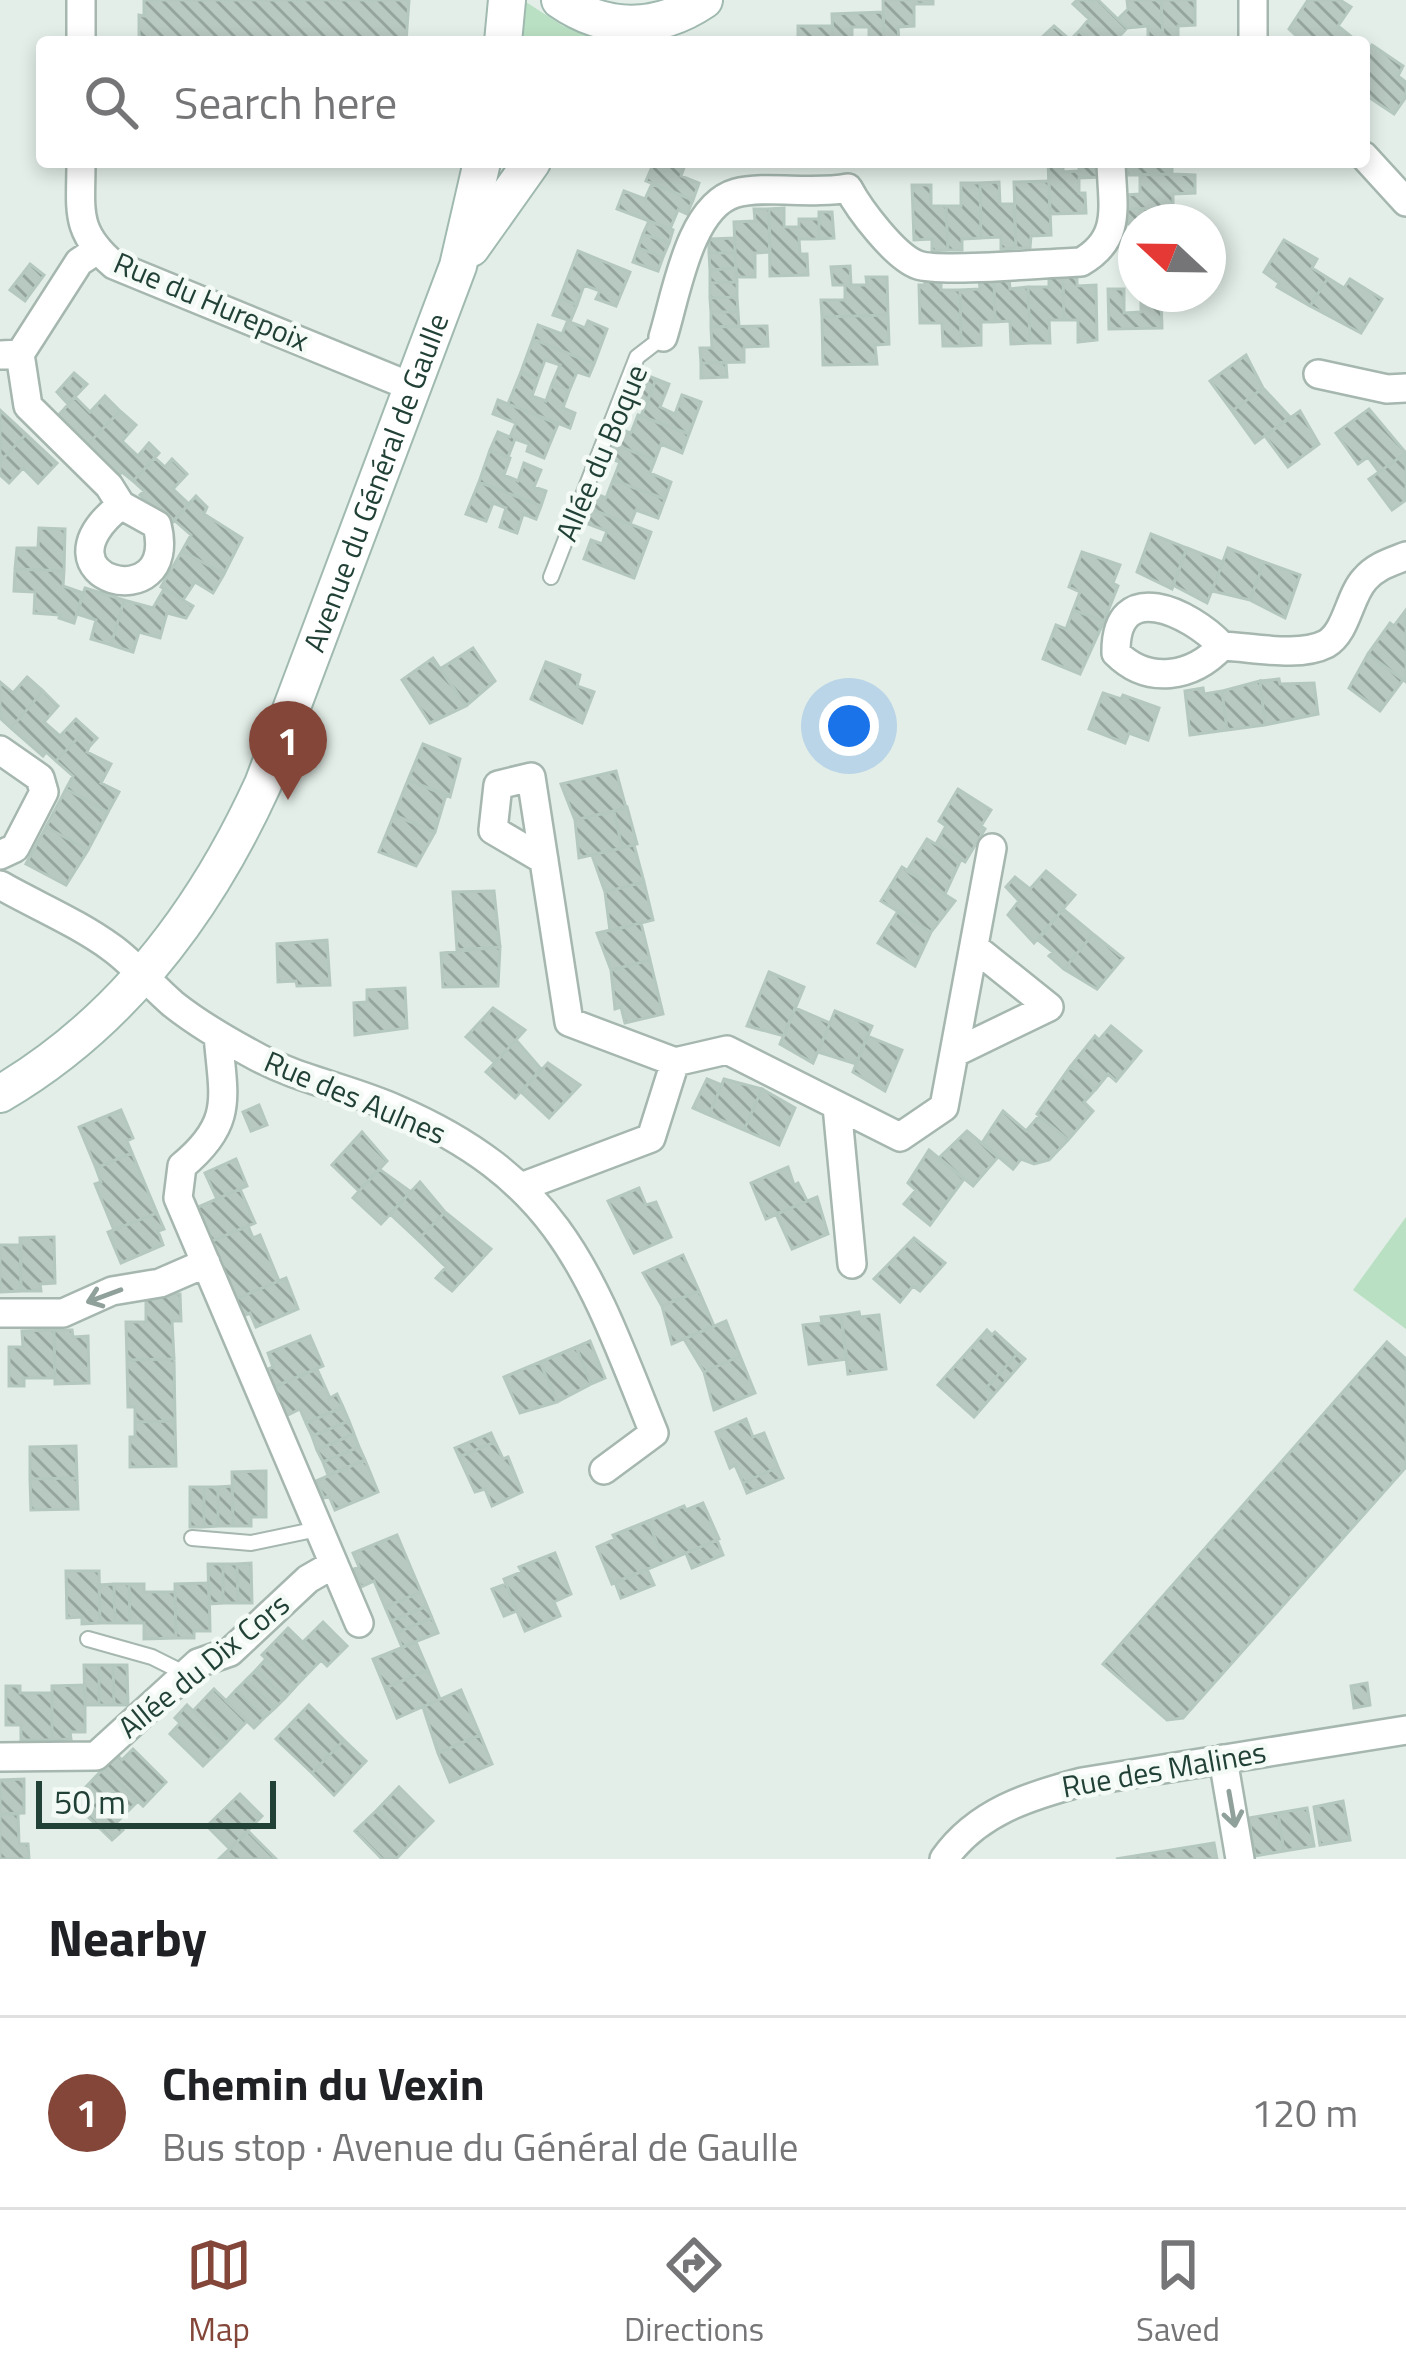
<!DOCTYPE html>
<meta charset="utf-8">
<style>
:root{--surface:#fff;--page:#f2f2f2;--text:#202124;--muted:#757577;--line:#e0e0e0;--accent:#834639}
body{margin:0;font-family:"Titillium Web",sans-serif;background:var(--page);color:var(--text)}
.compass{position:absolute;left:1118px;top:204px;width:108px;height:108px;border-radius:50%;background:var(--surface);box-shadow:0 6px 18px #0003;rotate:292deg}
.scale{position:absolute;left:36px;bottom:30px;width:240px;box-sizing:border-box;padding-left:12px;border:6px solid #214137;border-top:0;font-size:33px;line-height:42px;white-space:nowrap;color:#214137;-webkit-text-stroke:9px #f4faf6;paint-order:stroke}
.you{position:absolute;left:849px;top:726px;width:42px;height:42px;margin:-30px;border:9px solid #fff;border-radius:50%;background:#1a73e8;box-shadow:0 0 0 18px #1a73e833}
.badge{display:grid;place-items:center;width:78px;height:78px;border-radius:50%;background:var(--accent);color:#fff;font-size:39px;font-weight:700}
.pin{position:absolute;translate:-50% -99px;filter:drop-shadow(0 3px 6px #0008)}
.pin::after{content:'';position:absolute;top:63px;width:42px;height:36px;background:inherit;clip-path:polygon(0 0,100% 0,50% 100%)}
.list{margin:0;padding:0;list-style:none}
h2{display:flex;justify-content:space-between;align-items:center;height:156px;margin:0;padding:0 48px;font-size:51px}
h2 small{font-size:39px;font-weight:400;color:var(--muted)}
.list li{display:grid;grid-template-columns:78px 1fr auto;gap:36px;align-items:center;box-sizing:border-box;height:192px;padding:0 48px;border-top:3px solid var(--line)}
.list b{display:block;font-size:45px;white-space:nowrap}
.list p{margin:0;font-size:39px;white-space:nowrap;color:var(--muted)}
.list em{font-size:39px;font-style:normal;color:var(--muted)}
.icon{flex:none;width:66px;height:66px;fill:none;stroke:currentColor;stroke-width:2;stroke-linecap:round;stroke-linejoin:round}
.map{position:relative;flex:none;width:1406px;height:1859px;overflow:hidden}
.search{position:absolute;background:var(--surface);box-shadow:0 6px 18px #0003;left:36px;right:36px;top:36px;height:132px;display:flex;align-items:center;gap:30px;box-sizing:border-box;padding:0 42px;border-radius:12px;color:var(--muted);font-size:45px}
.sheet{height:348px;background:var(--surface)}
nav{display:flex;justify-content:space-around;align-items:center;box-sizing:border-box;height:168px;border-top:3px solid var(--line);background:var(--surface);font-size:33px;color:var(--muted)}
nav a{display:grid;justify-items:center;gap:6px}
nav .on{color:var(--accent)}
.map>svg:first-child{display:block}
</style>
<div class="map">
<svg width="1406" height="1859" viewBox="0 0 1406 1859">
<defs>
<pattern id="building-back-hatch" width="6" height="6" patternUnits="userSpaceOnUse" patternTransform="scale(3)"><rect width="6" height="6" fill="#b8c9c1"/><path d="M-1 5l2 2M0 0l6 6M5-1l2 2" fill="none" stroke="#95a59e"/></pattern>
</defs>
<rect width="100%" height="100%" fill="#e3eee8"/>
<!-- green -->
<path fill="#bae0c3" d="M526,2l37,24 43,16h-93l9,-39z
M1406,1217v112l-53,-39z"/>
<!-- building -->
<path fill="url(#building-back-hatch)" stroke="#b5c8bf" stroke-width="3" d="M144,0h265l-3,42h-267v-27l5,1z
M883,0h50v4h-19v22l-16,1 1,15h-15z
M1077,0h21l29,28 -13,14h-21l-13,-12 9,-11 -16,-15z
M1127,0h34l2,37 -15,1v-12l-21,2 -9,-9 10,-10z
M1161,0h34v25l-17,1v11h-15z
M1308,0h32l11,7 -13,19 15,12 -3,4h-47l-14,-13z
M883,12l1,30h-15v-15h-17v15h-19l-1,-28z
M798,26h34l1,16h-35z
M1054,26l16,14 10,-10 13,12h-51l-3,-2z
M1372,45l31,21 -5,10 8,6v15l-12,17 -30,-20v-38z
M654,162h32l-5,14 18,7 -6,17 -47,-19z
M1048,162h15v10l16,-1v-9h19l1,15 -20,1v15h6l1,20 -36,1z
M1127,162h45v12l-45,1z
M1172,174l23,1v18l-22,1v14l-46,1v-14l13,-1v-19z
M1049,181l2,54 -20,1 -1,12h-14l-2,-66z
M999,182l1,22h14l2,44 -15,1v-12l-20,1 -1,-55z
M961,183h19l1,55 -19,1v11h-14l-2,-44h15z
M652,184l41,16 -6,14 -9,-4 -8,19 -53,-20 7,-18 21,8z
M912,185h19v21h15l2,44 -16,1v-12l-18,1z
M784,208v19h15v-8h20v20h-20l1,15h7l1,21 -38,1 -1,-67z
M1173,208l1,14 -46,2 -1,-15z
M754,209h15l1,43 -15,1v24h-19l-2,-55 21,-1z
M819,212h13l2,26 -15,1z
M649,221l24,9 -4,13 -26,-9z
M643,234l26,9 -6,14 -25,-9z
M735,238v15h-26v-14z
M1284,240l33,19 -5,9 16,10 -18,28 -33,-19 2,-4 -15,-11z
M638,248l25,9 -5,14 -25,-9z
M578,251l52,21 -14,34 -20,-7 4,-8 -16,-6 -7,20 -17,-7z
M709,253h26l1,15 -26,2z
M30,264l14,11 -19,26 -15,-11z
M850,266l1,19h16l-1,-8h21l1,38 -66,2 -1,-17h24v-15h-12l-2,-18z
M736,268l1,14 -27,1v-13z
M1077,274v12l19,-1 1,55 -19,2v-22h-14l-1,-45z
M1049,275h14l1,45h-15l1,23h-20l-2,-56h21z
M979,277h15l1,45h-14v23l-20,1 -1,-56 20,-1z
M994,277h15l1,12 18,-2 2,56 -19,1 -1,-23 -15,1z
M1328,278l16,10 6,-9 32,20 -21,34 -51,-27z
M925,279h16v11h19l1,56h-18l-1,-23h-22l-1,-38h6z
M737,282v15l-27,1v-15z
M1108,289h16v24l17,-1v-18h20l1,34 -53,1z
M737,297l1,15h-27l-1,-14z
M560,298l17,7 -7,17 15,6 3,-7 19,8 -13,35 -61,-25 5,-14 24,9 6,-14 -15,-5z
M711,312h27l1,14 -28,1z
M888,315l1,29 -14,1 2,19 -54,1 -1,-48z
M767,326l1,20 -24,1v15l-43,1 -1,-15h12l-1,-21z
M533,339l61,25 -5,12 -12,-4 -8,19 -17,-7 8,-19 -15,-5 -7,19 -17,-7z
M1246,355l17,33 -31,23 -22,-30z
M701,363h25l1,14 -26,1z
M521,372l17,7 -6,17 14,5 6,-17 17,7 -6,17 12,5 -5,15 -62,-24z
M74,373l13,11 -19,20 -11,-12z
M642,373l14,6 -9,24 -15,-6z
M656,379l13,5 -9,23 15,7 7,-19 19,7 -12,32 -48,-18z
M1263,388l27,29 -35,26 -23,-32z
M105,396l15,15 -33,34 -30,-28 18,-20 15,15z
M498,400l60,24 -14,34 -17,-7 2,-7 -14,-5 -7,18 -18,-7 8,-18 12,5 6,-14 -23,-9z
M1369,409l37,44 -27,19 -11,-15 -10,7 -22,-31z
M0,410l26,24 -26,28z
M120,411l16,14 -14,16 16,15 11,-13 10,10 -26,28 -11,-9 -3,3 -32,-30z
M1300,411l19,33 -31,23 -23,-31z
M638,415l51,19 -7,19 -21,-9 -6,16 -42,-16 6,-15 12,4z
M26,434l31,29 -19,20 -15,-15 -14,15 -9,-8v-13z
M613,444l42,16 -5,13 21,9 -6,17 -52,-19 7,-18 -12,-4z
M490,450l20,8 -6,17 14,6 6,-18 17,7 -7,17 12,4 -5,15 -62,-24z
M1406,453v47l-14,10 -23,-31z
M155,458l10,9 7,-8 15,15 -14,15 16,15 -18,20 -31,-29 4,-4 -11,-10z
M613,480l52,19 -7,19 -22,-8 -6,14 -42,-16 6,-15 12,5z
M479,482l62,24 -5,13 -13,-5 -6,19 -17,-6 6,-19 -13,-5 -7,18 -20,-7z
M196,496l11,11 -3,7 38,24 -18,36 -42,-23 9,-16 -17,-15z
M588,508l63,24 -17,46 -50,-19 7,-19 11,4 5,-13 -24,-9z
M39,528l26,1 -1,42 -49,-2 2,-21h21z
M1151,534l36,14 -15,41 -35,-17z
M1187,548l36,14 -16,41 -34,-18z
M1228,548l36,14 -14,38 -38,-9z
M182,551l42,23 -11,19 -18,-11 -12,18 -22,-13z
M1082,552l38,13 -7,18 5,3 -14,35 -31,-11 7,-18 -11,-5z
M1264,562l36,13 -15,43 -35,-18z
M15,569l49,2 -1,15 20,7 -9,30 -15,-5 1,-3 -26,-2 1,-21 -21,-1z
M85,588l39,12 -13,45 -20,-6 5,-19 -19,-6z
M164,589l29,17 -7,12 -19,-5 -7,25 -21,-6 -6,20 -22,-7 13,-45 29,8z
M1073,610l31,11 -24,53 -37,-15 13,-34 10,4z
M1406,610v72l-38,-28 22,-31 4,3z
M473,648l22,33 -29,25 -26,-37z
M1368,654l35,26 -23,31 -31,-23z
M433,658l33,48 -36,17 -28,-43z
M546,662l34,13 -3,11 17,6 -12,31 -51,-24z
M27,677l16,14 -32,37 -11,-10v-36l13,11z
M1279,679l1,5 34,-1 4,31 -53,11 -5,-44z
M1260,681l5,44 -38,5 -5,-39z
M1203,688l1,6 18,-3 5,39 -37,5 -5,-44z
M43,691l15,15 -14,16 16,14 16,-17 21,19 -8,9 -10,-10 -23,24 -10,-9 -3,4 -32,-28z
M1103,693l18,6 2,-4 36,13 -11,32 -19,-7 -4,10 -36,-14z
M79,737l10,10 -2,5 24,12 -10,19 18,9 -11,20 -42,-23 7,-13 -17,-15z
M423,744l37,15 -10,38 -42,-17z
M616,771l10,37 -51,12 -14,-36z
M408,780l38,15 -11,37 -41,-17z
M66,789l42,23 -20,38 -42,-23z
M958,789l33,21 -10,16 4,3 -20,33 -29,-18 10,-18 -7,-5z
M627,807l10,37 -15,4 -8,-37z
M614,811l8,37 -43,10 -4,-38z
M394,815l41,17 -19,34 -37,-14z
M46,827l42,23 -22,35 -40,-21z
M927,839l34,20 -16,35 -38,-23z
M634,845l10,37 -39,10 -13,-37z
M902,867l53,34 -24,31 -50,-31z
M1046,871l29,24 -41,48 -26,-28 11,-14 -13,-14 9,-10 15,12z
M644,882l9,38 -43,11 -5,-39z
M494,891l6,56 -43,3 -4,-58z
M1063,909l30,25 -29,35 -15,-13 4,-4 -15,-12z
M898,911l33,21 -16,34 -37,-23z
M641,923l9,37 -39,10 -14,-37z
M1093,934l30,24 -26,31 -33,-20z
M327,940l3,45 -33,1 -1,-5 -18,1 -1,-38z
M500,947l-2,39 -55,1 -2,-34z
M650,960l13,54 -38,9 -4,-16 -6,2 -4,-39z
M769,972l35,15 -20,49 -37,-10z
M405,988l2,40 -52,7 -1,-32 13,-1v-12z
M493,1008l32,22 -30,33 -29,-26z
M795,1008l35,15 -17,40 -33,-19z
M835,1011l37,15 -16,38 -38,-12z
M1111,1026l30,25 -25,30 -8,-7 -12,15 -26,-22 25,-31 4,4z
M867,1036l35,14 -17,41 -32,-19z
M516,1040l25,29 -26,29 -29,-26z
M548,1063l32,22 -31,33 -28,-26z
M1070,1067l26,22 -12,13 9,9 -25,29 -31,-26z
M707,1079l15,6 -13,30 -16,-7z
M724,1079l38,10 -18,41 -35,-15z
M762,1089l33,19 -16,37 -35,-15z
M259,1105l8,20 -16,6 -8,-19z
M121,1110l12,28 -6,3 5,12 -36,15 -17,-41z
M1003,1111l23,20 13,-15 29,24 -19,20 -15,4 -13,-5 -8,10 -31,-26z
M967,1131l31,26 -25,29 -34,-28z
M362,1132l25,29 -28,30 -27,-26z
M929,1150l35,29 -34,46 -26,-21 12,-14 -8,-7z
M132,1153l25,60 -43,17 -19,-46 6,-2 -5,-14z
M236,1159l11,27 -30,13 -12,-26z
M788,1167l6,18 4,-2 9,18 -41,18 -15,-36z
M379,1169l32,23 -30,32 -28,-26z
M420,1182l25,30 -27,28 -28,-26z
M639,1188l7,17 10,-3 15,35 -37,16 -26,-52z
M240,1189l15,34 -43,18 -14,-34z
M817,1197l11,37 -36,15 -16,-35z
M445,1212l46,37 -39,42 -16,-13 10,-11 -28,-27z
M157,1213l7,16 -6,2 5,14 -42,18 -13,-31z
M248,1226l5,12 7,-3 19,46 -43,18 -24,-58z
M54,1237l1,46 -15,1 1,7h-20l-1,-53z
M914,1238l31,25 -25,28 -7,-5 -13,16 -26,-23z
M0,1245h21v46l-21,1z
M683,1255l16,36 -37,15 -19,-33z
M286,1278l12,31 -42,18 -6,-14 -7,3 -7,-17z
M699,1291l15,35 -42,18 -10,-38z
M146,1294h34l1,27h-9l2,38 -47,1 -1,-38h20z
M859,1312l1,5 19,-2 7,54 -38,5 -7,-59z
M841,1315l6,44 -38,5 -6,-39 19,-2 -1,-6z
M726,1321l14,35 -36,16 -20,-33z
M54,1330h18l1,7 15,-1 1,47 -34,1z
M54,1330l1,48h-31v8h-15v-39h14l-1,-16z
M987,1330l5,5 3,-3 23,21 -31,34 7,7 -20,23 -36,-32z
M310,1336l13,30 -49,21 -8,-17 7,-3 -5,-14z
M590,1341l15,37 -14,6 -15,-37z
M1387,1342l19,17v108l-223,251 -16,2 -64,-56z
M576,1347l15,37 -34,18 -17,-40z
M1018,1353l7,6 -31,35 -7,-7z
M740,1356l15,37 -41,17 -10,-38z
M174,1359l1,62 -40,1v-15h-7l-1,-47z
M540,1362l17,40 -37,11 -16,-36z
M317,1369l13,29 7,-4 6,13 -37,16 -6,-14 -14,7 -12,-29z
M343,1407l6,14 -37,15 -6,-13z
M746,1419l7,18 11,-4 14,34 -35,16 -8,-18 -5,3 -14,-36z
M175,1421l1,45 -46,1v-30h5v-15z
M349,1421l5,13 -37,16 -5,-14z
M491,1433l4,9 -36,15 -4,-9z
M354,1434l5,13 -36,15 -6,-12z
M495,1442l8,17 5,-2 14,35 -30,14 -7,-17 -10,3 -16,-35z
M76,1446l1,32 -47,1v-32z
M359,1447l6,13 -37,15 -5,-13z
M365,1460l13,32 -43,18 -6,-14 -5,2 -8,-17z
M778,1467l5,11 -36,15 -4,-10z
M266,1471v46h-15v9h-18l-1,-54z
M77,1478l1,31 -47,1 -1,-31z
M232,1486l1,40h-15v-39z
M190,1487h14v40h-14z
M204,1487h14v39l-14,1z
M703,1503l16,36 -54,23 -17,-41 36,-15 2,4z
M648,1521l17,41 -53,22 -15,-37 18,-8 -2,-4z
M397,1535l24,57 -36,15 -11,-26 -13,6 -7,-18 5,-2 -6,-14z
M717,1540l6,15 -31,13 -6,-15z
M555,1553l16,41 -17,8 6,14 -35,15 -21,-52 18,-7 -3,-5z
M251,1563l1,40h-14l-1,-39z
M208,1564h15v39l-14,1z
M223,1564h14l1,39h-15z
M647,1569l7,16 -33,13 -6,-16z
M66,1571h33l1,52 -18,1v-7l-15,1z
M209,1583l1,48h-16v7h-18l-1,-54z
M114,1584l1,39h-15l-1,-38z
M114,1584h15l1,39h-15z
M129,1584h15v8h31l1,46 -32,1v-16h-14z
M506,1584l11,27 -13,5 -12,-27z
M421,1592l6,14 -36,15 -6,-14z
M427,1606l5,12 -36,15 -5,-12z
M432,1618l6,15 -36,14 -6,-14z
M323,1622l24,24 -20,20 -24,-24z
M288,1628l33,32 -26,27 -33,-32z
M416,1642l12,28 -43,18 -12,-29z
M266,1659l29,28 -10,11 -29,-28z
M84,1665h15v40h-14z
M99,1665h14l1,40h-15z
M113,1665h14l1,40h-14z
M256,1670l29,28 -10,10 -29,-28z
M428,1670l12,29 -43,19 -12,-30z
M246,1680l29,28 -11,10 -28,-28z
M1367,1683l3,22 -16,3 -3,-22z
M85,1685v47h-15l1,7 -19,1v-54z
M6,1686h14v7h32v47h-31v-15h-15z
M214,1689l33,32 -21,22 -33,-32z
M236,1690l28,28 -10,10 -28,-27z
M461,1690l19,45 -42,18 -15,-46z
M187,1705l39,38 -23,23 -33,-32 10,-11 -5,-5z
M309,1705l35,35 -32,33 -36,-34z
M480,1735l12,29 -42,18 -12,-29z
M344,1740l22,21 -32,34 -22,-22z
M133,1749l33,33 -23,24 -39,-38 13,-13 5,5z
M104,1768l34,33 -22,22 7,7 -11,10 -28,-27 10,-11 -12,-11z
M24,1779v34l-24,1v-34z
M399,1787l34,34 -22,22 -34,-33z
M240,1794l22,22 -32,33 -23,-23z
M1343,1801l7,39 -30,5 -6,-38z
M1307,1808l7,38 -30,5 -6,-38z
M377,1810l34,33 -15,16h-14l-27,-28z
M1278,1813l6,38 -29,5 -6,-38z
M0,1814h18l1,30h9l1,15h-29z
M248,1831l28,28h-57z
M1214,1843l3,16h-101z"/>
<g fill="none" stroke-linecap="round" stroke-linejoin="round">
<!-- lane casing -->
<g stroke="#a5b7af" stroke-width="18">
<path id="lane" d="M551,577l86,-220 26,-20
M192,1538l59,5 67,-14
M88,1639l64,18 34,17"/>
</g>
<!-- street casing -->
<g stroke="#a5b7af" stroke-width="32">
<path id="street" d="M1253,0v42
M81,42v-42
M1364,156l42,46
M81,162c0,49 -7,69 33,103l298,122
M663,337c13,-41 26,-131 73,-144 29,-8 77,2 112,-5 11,21 47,69 70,77 24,8 130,-2 163,-3 42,-24 31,-57 30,-100
M20,354l8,52 81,80 12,19 36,20c24,95 -131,55 -36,-20
M0,355l20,-1 59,-92 18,-12
M1318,374l69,15 19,-1
M1222,646c-30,32 -74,39 -106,7 -1,-77 74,-41 106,-7 30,1 77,12 104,-2 21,-12 23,-48 39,-65 11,-13 26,-17 41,-23
M0,750l40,28 4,14 -29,56 -15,7
M544,860l-51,-30 5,-45 33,-8 38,245 106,40
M0,885c37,21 78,38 112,63 22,16 40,38 61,56 24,19 51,35 77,49 45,26 99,35 146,56 167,72 195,168 258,324l-50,37
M218,1035c5,62 17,87 -36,131l-4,32 181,425
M954,1053l95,-46 -75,-60
M837,1106l15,158
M524,1186l127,-48 24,-76 52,-12 173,87 44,-30 48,-259
M0,1313h63l49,-22 48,-8 46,-20
M0,1757l96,-1 102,-93 32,-11 78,-73 26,-15
M1223,1759l17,100
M944,1859c33,-47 85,-63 138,-77l324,-52"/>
</g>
<!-- secondary casing -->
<g stroke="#a0bab0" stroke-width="40">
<g id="secondary">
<path d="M560,0c46,32 98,31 144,0"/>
<path d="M503,42l4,-42"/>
<path d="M471,248l61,-86"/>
<path id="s1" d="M0,1094c123,-72 205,-183 263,-310l195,-518 24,-104"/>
</g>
</g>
<!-- lane -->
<use href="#lane" stroke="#fff" stroke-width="14"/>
<!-- street -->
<use href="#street" stroke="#fff" stroke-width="27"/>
<!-- secondary -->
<use href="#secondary" stroke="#fff" stroke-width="36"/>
</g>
<!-- one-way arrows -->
<defs><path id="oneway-shaft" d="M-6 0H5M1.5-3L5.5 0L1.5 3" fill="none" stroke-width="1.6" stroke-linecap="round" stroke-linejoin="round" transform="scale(3)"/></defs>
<g stroke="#90a09b">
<use href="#oneway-shaft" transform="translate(104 1296) rotate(160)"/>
<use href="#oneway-shaft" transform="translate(1232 1809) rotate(80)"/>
</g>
<g text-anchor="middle" stroke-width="9" stroke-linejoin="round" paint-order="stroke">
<!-- street labels -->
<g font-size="30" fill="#214137" stroke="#f4faf6">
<text transform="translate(211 302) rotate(23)" y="10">Rue du Hurepoix</text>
<text transform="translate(602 453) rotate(-67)" y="10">Allée du Boque</text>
<text dy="10" stroke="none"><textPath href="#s1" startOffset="735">Avenue du Général de Gaulle</textPath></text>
<text transform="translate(355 1098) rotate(23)" y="10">Rue des Aulnes</text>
<text transform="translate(204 1666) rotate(-39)" y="10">Allée du Dix Cors</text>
<text transform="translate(1164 1770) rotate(-10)" y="10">Rue des Malines</text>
</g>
</g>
</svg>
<svg class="compass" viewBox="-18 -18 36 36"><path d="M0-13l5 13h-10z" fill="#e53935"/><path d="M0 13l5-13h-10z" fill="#757577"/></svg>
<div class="scale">50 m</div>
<div class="you"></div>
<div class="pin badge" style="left:288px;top:800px">1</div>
<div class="search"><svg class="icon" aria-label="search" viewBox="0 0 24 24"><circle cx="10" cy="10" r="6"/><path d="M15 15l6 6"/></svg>Search here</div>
</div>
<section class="sheet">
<h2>Nearby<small></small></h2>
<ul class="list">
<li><span class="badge">1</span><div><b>Chemin du Vexin</b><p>Bus stop · Avenue du Général de Gaulle</p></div><em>120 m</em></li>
</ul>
</section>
<nav>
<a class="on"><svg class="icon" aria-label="map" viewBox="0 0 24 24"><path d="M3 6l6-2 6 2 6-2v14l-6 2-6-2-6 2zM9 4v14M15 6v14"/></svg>Map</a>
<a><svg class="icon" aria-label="directions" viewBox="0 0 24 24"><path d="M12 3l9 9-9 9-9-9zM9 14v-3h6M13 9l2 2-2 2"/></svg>Directions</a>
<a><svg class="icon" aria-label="saved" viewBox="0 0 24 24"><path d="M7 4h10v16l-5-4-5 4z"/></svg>Saved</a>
</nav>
